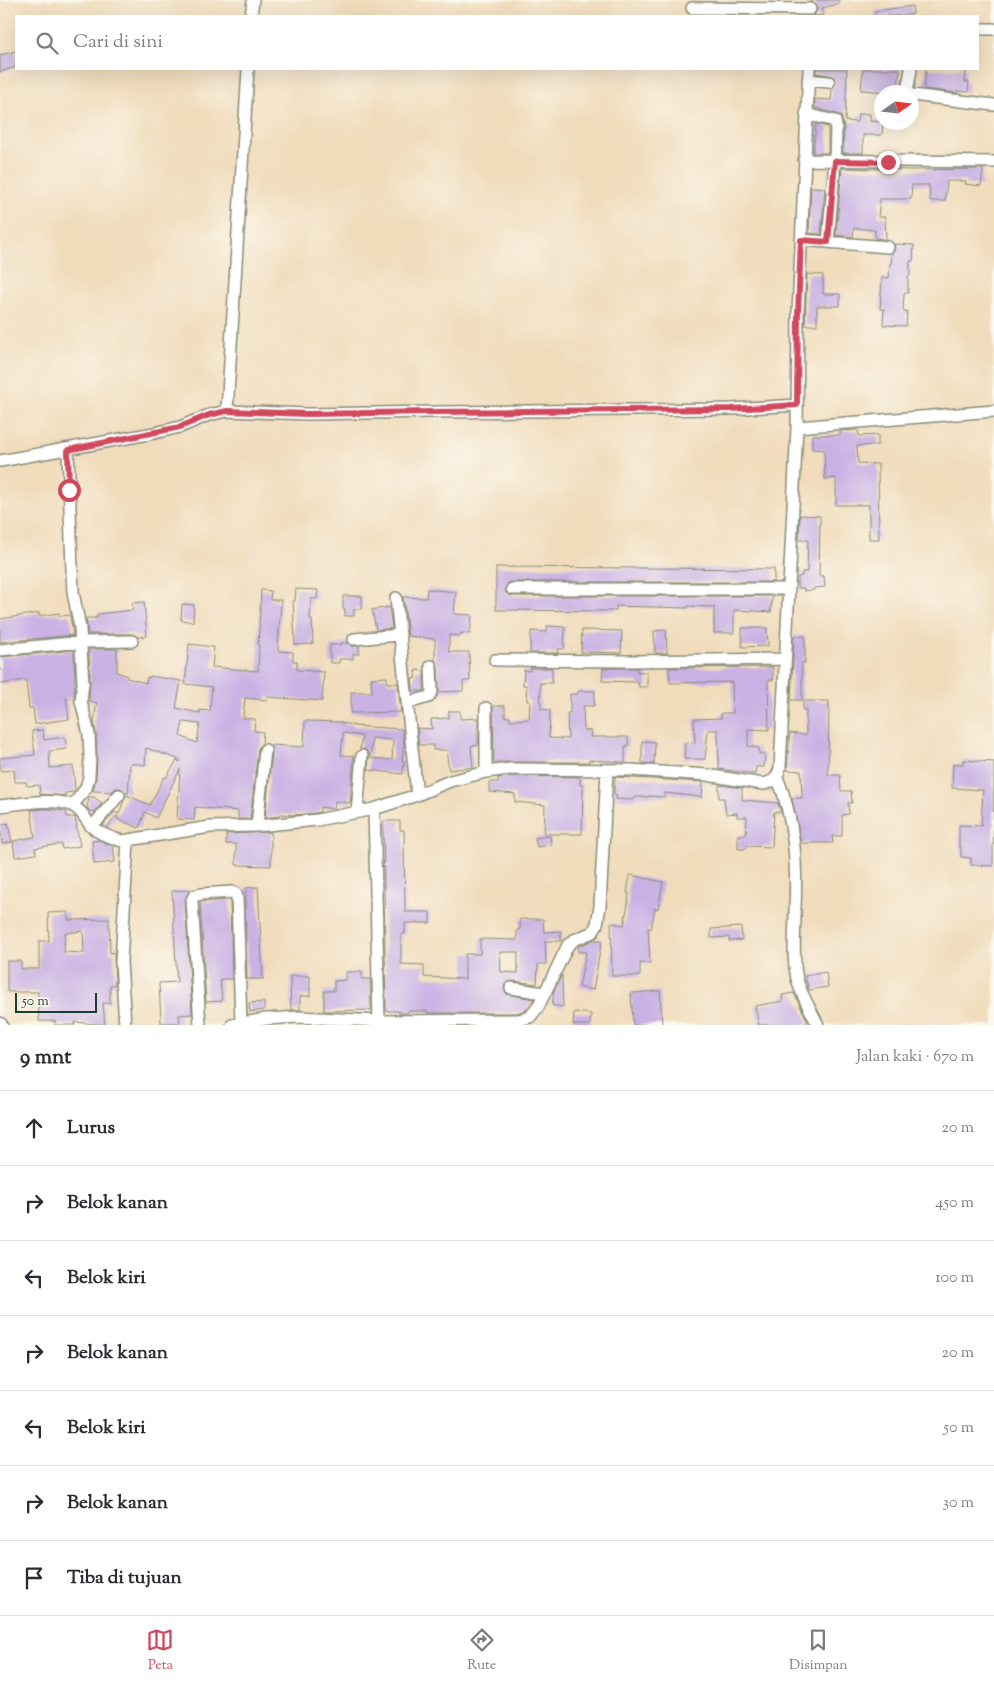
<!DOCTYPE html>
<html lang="id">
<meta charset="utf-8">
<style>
:root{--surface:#fff;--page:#f2f2f3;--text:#2b2b33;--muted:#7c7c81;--line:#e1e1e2;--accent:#d1495b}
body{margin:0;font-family:"Sorts Mill Goudy",serif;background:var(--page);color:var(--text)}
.compass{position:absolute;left:874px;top:85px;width:45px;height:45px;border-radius:50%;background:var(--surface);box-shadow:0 5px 20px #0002;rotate:76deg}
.scale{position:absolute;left:15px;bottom:12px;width:82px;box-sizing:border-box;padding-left:5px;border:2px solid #1f3d34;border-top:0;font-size:14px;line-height:18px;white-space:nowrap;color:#1f3d34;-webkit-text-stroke:4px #fbf7ec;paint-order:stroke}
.stop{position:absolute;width:15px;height:15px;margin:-11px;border:4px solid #d1495b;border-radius:50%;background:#fff}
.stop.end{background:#d1495b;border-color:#fff;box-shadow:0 1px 5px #0008}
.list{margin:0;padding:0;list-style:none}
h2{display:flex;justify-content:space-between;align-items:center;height:65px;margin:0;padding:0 20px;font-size:21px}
h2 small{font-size:16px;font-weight:400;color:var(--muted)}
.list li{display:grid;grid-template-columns:32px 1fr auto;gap:15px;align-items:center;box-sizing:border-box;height:75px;padding:0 20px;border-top:1px solid var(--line)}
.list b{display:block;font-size:19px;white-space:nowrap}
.list em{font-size:16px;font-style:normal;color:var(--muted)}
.icon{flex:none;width:28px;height:28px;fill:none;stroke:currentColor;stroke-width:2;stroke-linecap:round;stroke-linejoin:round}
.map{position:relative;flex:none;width:994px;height:1025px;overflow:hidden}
.search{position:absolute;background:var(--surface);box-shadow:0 5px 20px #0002;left:15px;right:15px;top:15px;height:55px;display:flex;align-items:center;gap:12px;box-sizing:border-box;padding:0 18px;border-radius:0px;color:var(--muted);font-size:19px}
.sheet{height:590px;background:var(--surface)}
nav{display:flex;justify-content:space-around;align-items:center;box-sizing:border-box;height:70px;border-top:1px solid var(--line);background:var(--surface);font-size:14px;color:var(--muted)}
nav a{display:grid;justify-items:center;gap:2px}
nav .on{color:var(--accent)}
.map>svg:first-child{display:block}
</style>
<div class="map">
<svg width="994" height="1025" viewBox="0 0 994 1025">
<rect width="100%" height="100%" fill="#fbf7ec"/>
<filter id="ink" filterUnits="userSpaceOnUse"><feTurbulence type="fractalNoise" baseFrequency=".02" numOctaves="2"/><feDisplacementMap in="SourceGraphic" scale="10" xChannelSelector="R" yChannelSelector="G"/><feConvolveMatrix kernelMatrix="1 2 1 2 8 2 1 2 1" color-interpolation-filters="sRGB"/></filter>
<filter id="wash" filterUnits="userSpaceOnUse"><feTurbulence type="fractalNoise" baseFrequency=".0096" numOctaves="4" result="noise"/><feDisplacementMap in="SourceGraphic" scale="20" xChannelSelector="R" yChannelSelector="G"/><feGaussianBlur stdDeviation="1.12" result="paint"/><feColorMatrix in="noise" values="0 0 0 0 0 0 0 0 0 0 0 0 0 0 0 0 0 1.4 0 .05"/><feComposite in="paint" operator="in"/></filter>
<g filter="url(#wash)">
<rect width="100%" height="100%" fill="#f0dcbb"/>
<g id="blocks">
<!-- building -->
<path fill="#c9b1e4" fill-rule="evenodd" d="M810,0h29v4l-17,4 2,7 -10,1 3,-7 -1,-4z
M912,6l1,8 -11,2h-27v-5z
M16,51v16l-16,5v-17z
M816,69h31l-2,52 12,1 1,-8h12v7l13,1 -1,13h-19v18h-20l1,-26 -3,-11 -4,-2 -22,-6v-9l16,1 1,-11 4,-7 -3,-6 -17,-3z
M863,69h37l-2,21 -8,-1v3h-2l-27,-2z
M926,69h40l-1,13h4l-1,10 -11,-1v2l-33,-4z
M816,124l12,3v26h-15z
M842,168l70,2 71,-1 -2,17 -16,-2 1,-3h-19l-2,20h-15l-1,-16h-17l-1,14h-31l-2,18h7l1,22h-3l-8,-1v-8l-21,-2 -1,9 -17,-2z
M811,187l14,1 -4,46 -12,-1z
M895,244l19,1 -1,16h-3v15h-2v17h-4l-1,18h4l-1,15 -23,-1 1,-16h-4l2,-31h7l1,-14h1l1,-10 2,-3z
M807,274l16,1v19h17v12h-23v19h-12z
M858,430l1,6 19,-1v10l-21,1 1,17 20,1 1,75h-10v-34h-33v-27l-11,1 -1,-29 -12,-1v-14h28v-4z
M800,515l20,1 -1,60h5l1,11 -11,1v2l-10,1v-3h-6v-11l4,-1v-4h5l1,-32h-9z
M496,567l278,2v13h-262l-4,1 -3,6 1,4 6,3h260l-1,16 -37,-2v23h-20v-26l-26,-1v2l-72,-2v5l-120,-1z
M296,589l22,1 -1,9h-6l-1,20h2l1,25 -18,1 -2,-44h2z
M427,589l29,3 -2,22 18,1 -2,19 -9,-1v3l-12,-1v17h20l1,29h-7v10l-24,1 -1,-26 -3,-6v-21l-27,-3 -5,-39 23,1z
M261,590l10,1 -1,9h11l-3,51 15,1v9h4v9l27,2 -2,29 -55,-4 -1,3 -21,-2 -2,20 12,1 -1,12 9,1 -1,11 -4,6 -8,70h-12v-8l-43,-4 -1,13 -17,-1 3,-50 -24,49 -11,-6 -6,16 -22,-9 1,-3h-2l-9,12 -4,-3 12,-13 4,2 7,-19 24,10 14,-28 2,1 11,-18 3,2 1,-2 -35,-12 -1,17 -15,-2 -2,31 -8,-6h-4l-5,4 -18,-1 3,-13 1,-20 -1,-24 -2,-13 3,-18 -8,-2 1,-18 -1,-34h28v23l10,4v2l19,5 1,-6 3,1v-2l31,5 -5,27 24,5v-3l10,1 2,-24 -27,-3 4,-40 25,3 -2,20 46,4 1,-26h-1zM183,722l17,2 -3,19 -17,-7z
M343,596h19v13h-8v7h-9v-7h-2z
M144,602l3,34 -9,1 -6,-3h-44l-2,-16h11v-4l36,-4 -1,-7z
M182,604l12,1 -1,17 -12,-2z
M389,607l3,21 -16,2 -4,-20z
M39,613v3l20,-3 1,3 10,-1 3,20 -73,7v-23z
M547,626l18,1 -1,22h-6v4h-28l1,-22 16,1z
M742,628h25l1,18 -26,1z
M582,630l40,1 -1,22 -40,-1z
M666,630l1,23h-12l-1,-22z
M794,636h11v27h-3v37h-11z
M341,643h7l3,3h8v8h-6v5h-14v4h-9v-18h11z
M74,650l1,33 -1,16 -8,-2 3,22 -34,5 -2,-16h-4l-3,-28 -26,4v-27z
M773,667v13h-5l1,50 -21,-1v17l11,2v6h6l-1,13h-8l-1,7 -36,-5 -1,-39h-10l-3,29h-21l1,-17 10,1 -1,-24 27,-1v-5h12l-1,-31 -62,1 -1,-15z
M530,668h22v15h-12l1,26 9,1 -1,28 19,1 -1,-26h3v-19h8v-3h17l-1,15h-11l1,24 7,1 -1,6h38v9h-3v16l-36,-2v2h-95l-1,-56h12v11h5v3l19,-1 1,-18h-3l-1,-16h-3l1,-15 6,1z
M603,668h34v4h10v15h-8l-1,-5 -36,-1z
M416,670l8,1v20h-11l-1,-12h3z
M387,677v6h11l3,29 -50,1v-21h21l-1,-14z
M803,701h26l-1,74h12l1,16h10l1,12h-4l1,11 -7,1v21h-10l1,7h-32l-9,-45h10l-1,-27 -14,-1 3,-37 16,2v-25h-3z
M449,711h11v8l18,-1v27l-7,1 2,21 -24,3 -3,-20h-13v-5h-14l-2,-17 15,1 -1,-10 18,-1z
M305,721l36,1v1l12,2v1l49,3 2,15 -2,17h2l-1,13 -35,-4 1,-17 -3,-3 -6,-1 2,-13 -19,-3 -2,22 13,1 -4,47 -15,-2 -1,8 -14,-2v5l-4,1 -21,2 -15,-1 -1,2 -14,2 7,-67 -2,-6 34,2zM372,738l21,2 -1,20 -22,-2z
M43,730l1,10 21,-3 2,12 -18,2 1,17 23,-2 2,24 -1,2 -9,1v3l-25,-2 -1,-9 -12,1 -1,-4h-11l-1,-12 -14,1v-13l35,-3 -3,-24z
M642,741l13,1 -1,22 -12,-1z
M963,760l31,2 -1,104 -22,-1v-7l-10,-1v-10h-2v-22l22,1 2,-36 -31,-2 1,-24h10z
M510,776l70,1v8h3l-1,49h-38l1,-29 -30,-3v-8l-26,-2v-10h9v-4z
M615,777l88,5 -1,15 -37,-4v4l-17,-1v1h-13l-1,3 -18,-1 1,-4 -3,-1z
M719,785l23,3v12l36,3 3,9h-7l-2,35 -25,-1 -1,3h-8v-14h8l1,-18h-10v-4l-11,1 -2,-16h-5z
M89,797h5l8,6 -7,9 -5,-1 -3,-3z
M47,809l17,2 2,1 1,5h8l5,29 -18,3 -1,-5 -26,4 1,6 -21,3 -2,-16 22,-4 -4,-27z
M383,821h17v9h4l1,82h25v11h-25v11h-4v30l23,1v12l41,2v-25h15v-15l37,1v-10l3,-1v-10h23l1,13 17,-1v10h-16l1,23h-8l-1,20 -25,-3 -7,3 -1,6 3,4 27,5 -8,11 -9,3h-89v-2h-20v2h-9v-2h-13zM500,952h18v21l-17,-1z
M8,823l4,19 -10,2 -2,-19z
M271,832v34l-35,-1v-21h-10v-10z
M550,836l1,9 -14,2 -2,-9z
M99,840l14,6 2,16 -21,2 -2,-23z
M630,875l33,7 -5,27 -3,-1 -4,21 -3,-1 2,35h-10v13h-28l-1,-53 13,2 4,-22 1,-10h-2z
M258,887l5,92h-16l-2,-82h1v-9z
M190,890l-5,10 7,114 -13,1 1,8h-19l-2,-40 18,-1 -5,-91z
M230,900l2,79h-12l2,22 -16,1 -6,-100z
M68,912v8l41,-1 1,34 4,-1 1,33h-5v18h-7l2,22 -30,-3v3h-20v-4h-16l-1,-29h-31v-31h14v8h18v-28h10l-1,-28zM83,931l1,22 -20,-1 1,-19z
M741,927l1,13 -13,1v-4l-18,1v-9z
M593,940h9l-9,50 -14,-3 7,-35h-8v-5z
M346,972h16v7h8l1,31 -47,1v-20h10v-10l12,-1z
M826,972l2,15 -19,3 -4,-14z
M562,975l1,32 -11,-2 2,-14z
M290,976h20v20h-10v14h-9z
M660,991l2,34h-29l-2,-32z
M794,993l14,29h-2v3h-47l-4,-19 28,-5 -1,-6z
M264,1002v8l-14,2 -1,-9z
M574,1012l17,2 -1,11h-17z"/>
</g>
</g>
<g filter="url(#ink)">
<use href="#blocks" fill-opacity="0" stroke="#888c78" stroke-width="1"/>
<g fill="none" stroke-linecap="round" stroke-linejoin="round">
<!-- street casing -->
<g stroke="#888c78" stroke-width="14">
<path id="street" d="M692,8l118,1
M251,16l2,-16
M978,29h16
M808,80l21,2
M907,92l4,-23
M912,95l82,10
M806,114l29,7 1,6 -1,34 -7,81
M804,160l190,2
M801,240l87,7
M227,411l21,-342
M797,427l197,-16
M68,450l4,119 1,23 7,36 3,55 -2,18 8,33 1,24 -1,19 -3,11 -13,17
M0,461l154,-28 26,-6 29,-12 18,-4 80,3 127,-2 297,-3 66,-4
M512,589h276
M396,598l21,197
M354,639l46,-4
M0,650l81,-8 51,-1
M495,660l131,1 159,-2
M407,703l22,-6 3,-5 -1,-26
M486,708v64
M777,777c18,43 20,87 18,133 0,23 -3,47 2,69 4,16 14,31 21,46
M0,806c19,-2 56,-9 73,0 9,4 12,13 18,20 8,8 20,12 31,15l88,-14 47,-1 60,-6 57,-11 43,-14 33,-14 36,-9 24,-3 120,1 77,5 56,9c11,-2 14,-6 17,-16l17,-341 1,-114 11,-244
M374,809l5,212
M357,812l5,-56
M257,826l8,-76
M92,827l27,-32
M511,988l33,5
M0,1023l2,2
M125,1025l-4,-63 7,-121
M200,1025l-8,-125 2,-4 7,-2 31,-2 4,2 1,3 4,126
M232,1025l34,-6 33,-2 80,4 139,-1 12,-3 8,-10 30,-62 6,-5 19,-8 4,-8 3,-18 7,-136"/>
</g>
<!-- street -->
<use href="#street" stroke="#fff" stroke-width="11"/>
</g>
</g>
<g fill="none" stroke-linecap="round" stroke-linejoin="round" filter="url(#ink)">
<!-- route -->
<path stroke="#d1495b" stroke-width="6" d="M69,490l-1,-40 112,-23 29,-12 18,-4 80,3 127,-2 297,-3 66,-4 1,-91 3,-74 27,2 7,-81 53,1"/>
</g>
</svg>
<svg class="compass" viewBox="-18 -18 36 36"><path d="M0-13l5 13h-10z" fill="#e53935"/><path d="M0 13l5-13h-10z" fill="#7c7c81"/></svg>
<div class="scale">50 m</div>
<div class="stop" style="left:69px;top:490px"></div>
<div class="stop end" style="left:888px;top:162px"></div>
<div class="search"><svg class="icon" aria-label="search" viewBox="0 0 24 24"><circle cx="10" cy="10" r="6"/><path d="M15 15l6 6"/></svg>Cari di sini</div>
</div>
<section class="sheet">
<h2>9 mnt<small>Jalan kaki · 670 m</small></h2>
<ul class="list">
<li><svg class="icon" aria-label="ahead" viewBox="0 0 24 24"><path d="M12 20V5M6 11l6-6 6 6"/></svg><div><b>Lurus</b></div><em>20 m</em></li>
<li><svg class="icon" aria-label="right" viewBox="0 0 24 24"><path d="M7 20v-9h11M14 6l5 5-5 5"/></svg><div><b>Belok kanan</b></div><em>450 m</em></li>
<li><svg class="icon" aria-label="left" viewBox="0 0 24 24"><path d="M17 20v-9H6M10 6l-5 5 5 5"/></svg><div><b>Belok kiri</b></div><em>100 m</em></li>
<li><svg class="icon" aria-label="right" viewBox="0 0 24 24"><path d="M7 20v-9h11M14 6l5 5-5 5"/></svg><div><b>Belok kanan</b></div><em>20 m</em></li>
<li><svg class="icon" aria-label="left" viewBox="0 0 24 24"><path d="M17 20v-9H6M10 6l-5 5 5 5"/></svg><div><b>Belok kiri</b></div><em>50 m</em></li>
<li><svg class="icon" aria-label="right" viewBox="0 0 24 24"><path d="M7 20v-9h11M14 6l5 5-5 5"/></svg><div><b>Belok kanan</b></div><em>30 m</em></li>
<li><svg class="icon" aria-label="arrive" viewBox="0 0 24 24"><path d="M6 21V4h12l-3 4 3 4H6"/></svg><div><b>Tiba di tujuan</b></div></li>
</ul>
</section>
<nav>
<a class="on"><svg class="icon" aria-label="map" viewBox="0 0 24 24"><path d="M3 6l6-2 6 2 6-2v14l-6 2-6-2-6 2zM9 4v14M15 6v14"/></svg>Peta</a>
<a><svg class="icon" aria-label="directions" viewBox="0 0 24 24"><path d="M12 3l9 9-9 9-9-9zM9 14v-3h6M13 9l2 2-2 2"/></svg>Rute</a>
<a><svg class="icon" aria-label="saved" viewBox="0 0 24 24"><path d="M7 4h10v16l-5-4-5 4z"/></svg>Disimpan</a>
</nav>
